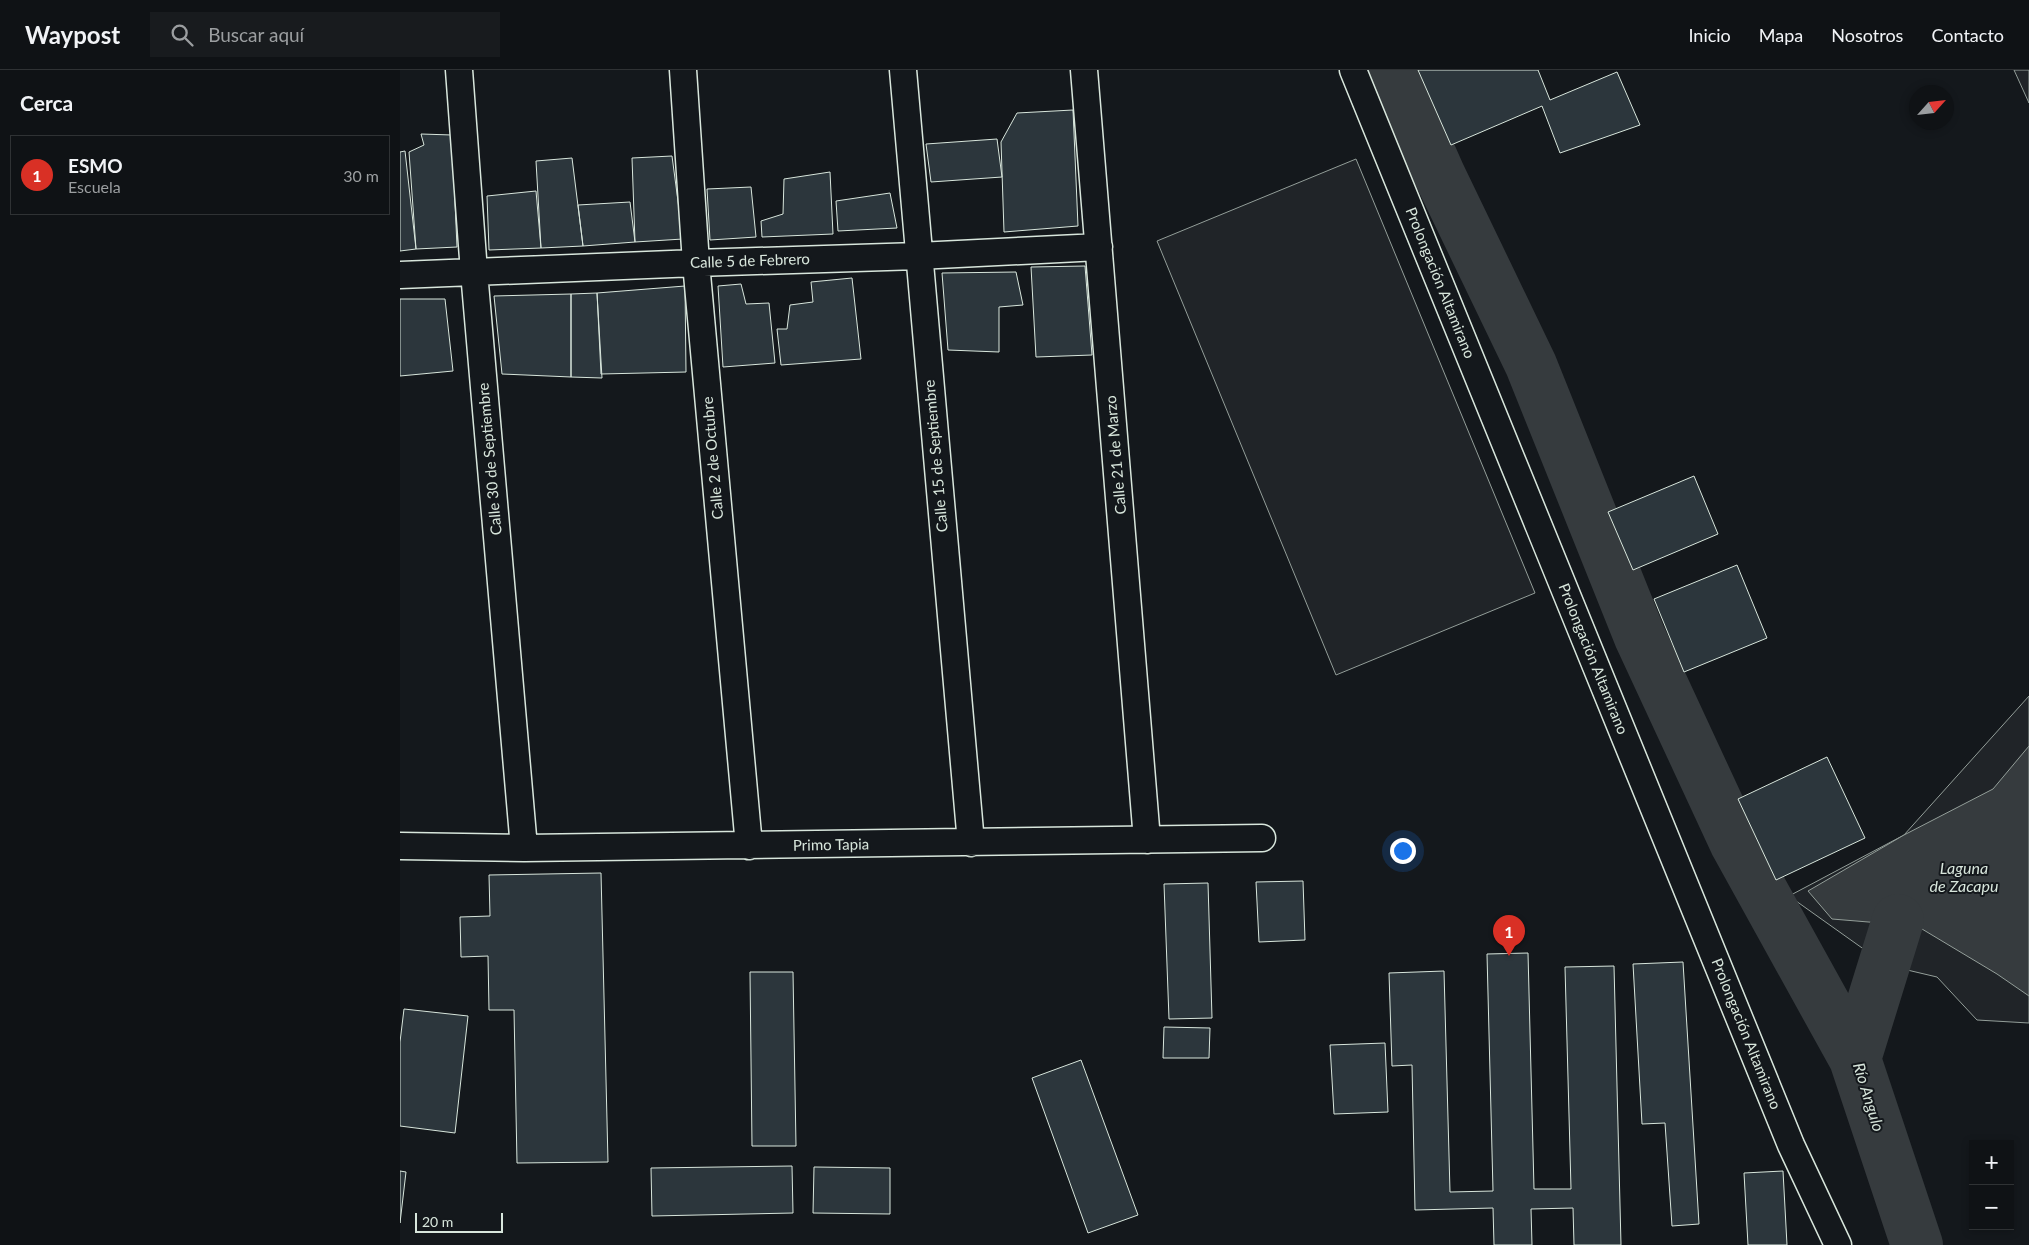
<!DOCTYPE html>
<html lang="es">
<meta charset="utf-8">
<style>
:root{--surface:#0f1215;--page:#181b1e;--text:#f1f3f6;--muted:#9b9ea0;--line:#2f3234;--accent:#d93025}
body{margin:0;font-family:Lato,sans-serif;background:var(--page);color:var(--text)}
.controls{position:absolute;right:15px;bottom:15px;display:grid;overflow:hidden;border-radius:0px;box-shadow:0 2px 8px #0003}
.controls button{width:45px;height:45px;display:grid;place-items:center;padding:0;border:0;border-bottom:1px solid var(--line);background:var(--surface);color:var(--text);font:25px sans-serif}
.compass{position:absolute;left:1509px;top:15px;width:45px;height:45px;border-radius:50%;background:var(--surface);box-shadow:0 2px 8px #0003;rotate:63deg}
.scale{position:absolute;left:15px;bottom:12px;width:88px;box-sizing:border-box;padding-left:5px;border:2px solid #d8e6dc;border-top:0;font-size:14px;line-height:18px;white-space:nowrap;color:#d8e6dc;-webkit-text-stroke:4px #14181c;paint-order:stroke}
.you{position:absolute;left:1002px;top:780px;width:18px;height:18px;margin:-12px;border:4px solid #fff;border-radius:50%;background:#1a73e8;box-shadow:0 0 0 8px #1a73e833}
.badge{display:grid;place-items:center;width:32px;height:32px;border-radius:50%;background:var(--accent);color:#fff;font-size:16px;font-weight:700}
.pin{position:absolute;translate:-50% -41px;filter:drop-shadow(0 1px 2px #0008)}
.pin::after{content:'';position:absolute;top:26px;width:18px;height:15px;background:inherit;clip-path:polygon(0 0,100% 0,50% 100%)}
.list{margin:0;padding:0;list-style:none}
h2{display:flex;justify-content:space-between;align-items:center;height:65px;margin:0;padding:0 20px;font-size:21px}
h2 small{font-size:16px;font-weight:400;color:var(--muted)}
.list li{display:grid;grid-template-columns:32px 1fr auto;gap:15px;align-items:center;box-sizing:border-box;height:80px;margin:0 10px 10px;padding:0 10px;border:1px solid var(--line);border-radius:0px}
.list b{display:block;font-size:19px;white-space:nowrap}
.list p{margin:0;font-size:16px;white-space:nowrap;color:var(--muted)}
.list em{font-size:16px;font-style:normal;color:var(--muted)}
.icon{flex:none;width:28px;height:28px;fill:none;stroke:currentColor;stroke-width:2;stroke-linecap:round;stroke-linejoin:round}
.map{position:relative;flex:none;width:1629px;height:1175px;overflow:hidden}
header{display:flex;align-items:center;gap:30px;box-sizing:border-box;height:70px;padding:0 25px;background:var(--surface);border-bottom:1px solid var(--line)}
header strong{font-size:24px}
nav{display:flex;gap:28px;margin-inline-start:auto;font-size:18px}
.search{width:350px;height:45px;background:var(--page);display:flex;align-items:center;gap:12px;box-sizing:border-box;padding:0 18px;border-radius:0px;color:var(--muted);font-size:19px}
main{display:flex}
aside{flex:1;background:var(--surface)}
.map>svg:first-child{display:block}
</style>
<header>
<strong>Waypost</strong>
<div class="search"><svg class="icon" aria-label="search" viewBox="0 0 24 24"><circle cx="10" cy="10" r="6"/><path d="M15 15l6 6"/></svg>Buscar aquí</div>
<nav><a>Inicio</a><a>Mapa</a><a>Nosotros</a><a>Contacto</a></nav>
</header>
<main>
<aside>
<h2>Cerca<small></small></h2>
<ul class="list">
<li><span class="badge">1</span><div><b>ESMO</b><p>Escuela</p></div><em>30 m</em></li>
</ul>
</aside>
<div class="map">
<svg width="1629" height="1175" viewBox="0 0 1629 1175">
<rect width="100%" height="100%" fill="#14181c"/>
<!-- green -->
<path fill="#202428" stroke="#939e99" d="M1614,0h15v33z
M956,89l179,434 -199,82 -179,-434z
M1629,626v327l-52,-3 -40,-43 -51,-12 -97,-69 115,-61z"/>
<!-- water -->
<path fill="#363b3e" stroke="#939e99" d="M1629,676v250l-32,-22 -80,-48 -85,-7 -24,-28 96,-56 89,-46z"/>
<g fill="none" stroke-linecap="round" stroke-linejoin="round">
<!-- river -->
<path stroke="#363b3e" stroke-width="52" d="M993,0l46,104 92,191 109,272 96,207 119,215
M1498,850l-43,139 62,186"/>
</g>
<!-- building -->
<path fill="#2c363c" stroke="#d8e6dc" d="M1018,0h120l12,30 67,-28 23,53 -80,28 -18,-47 -91,39z
M673,40l5,116 -74,6 -3,-90 16,-29z
M21,64l31,1 5,112 -41,2 -7,-97 15,-7z
M597,69l5,38 -71,5 -5,-38z
M5,81l11,98 -16,2v-99z
M272,86l11,83 -48,3 -3,-84z
M172,88l11,88 -42,2 -5,-87z
M430,102l3,62 -71,3 -1,-16 22,-7 1,-35z
M351,117l5,50 -46,3 -3,-51z
M136,121l5,57 -52,2 -2,-54z
M490,123l7,35 -59,3 -2,-30z
M230,132l5,40 -52,4 -5,-41z
M685,196l7,89 -56,2 -5,-90z
M616,202l7,33 -24,2v45l-51,-2 -6,-77z
M452,208l9,81 -80,6 -4,-36h10l3,-24 23,-3 -2,-20z
M341,214l5,20 23,-1 6,60 -52,4 -5,-81z
M285,216l1,86 -85,2 -4,-81z
M197,223l5,85 -31,-1v-83z
M171,224v83l-69,-3 -8,-78z
M0,229h45l8,72 -53,5z
M1294,406l24,58 -85,36 -25,-58z
M1337,495l30,73 -83,34 -30,-73z
M1427,687l38,81 -89,42 -38,-81z
M201,803l7,289 -91,1 -3,-153h-25l-1,-54 -27,1 -1,-40 30,-1 -1,-41z
M903,811l2,59 -46,2 -3,-60z
M808,813l4,135 -43,1 -5,-135z
M1128,883l6,236h37l-6,-222 49,-1 7,279h-47l-1,-37 -42,1 1,36h-38l-1,-37 -78,2 -3,-145 -20,1 -3,-93 55,-2 6,221 43,-1 -6,-237z
M1283,892l16,262 -27,2 -7,-103 -23,1 -9,-160z
M350,902h43l3,174h-44z
M4,939l64,7 -13,117 -55,-7v-84z
M764,957l46,1 -1,30h-46z
M985,973l3,69 -54,2 -4,-69z
M681,990l57,155 -50,18 -56,-155z
M392,1096l1,47 -141,3 -1,-48z
M414,1097l76,1v46l-77,-1z
M0,1101l6,1 -6,51z
M1383,1101l4,74h-39l-4,-72z"/>
<g fill="none" stroke-linecap="round" stroke-linejoin="round">
<!-- street casing -->
<g stroke="#d8e6dc" stroke-width="29">
<path id="street" d="M59,0l15,202 50,576
M283,0l13,193 53,583
M503,0l68,773
M684,0l63,770
M953,0l438,1075 47,100
M0,205l296,-12 222,-7 181,-9
M0,776l124,2 738,-10"/>
</g>
<!-- street -->
<use href="#street" stroke="#14181c" stroke-width="26"/>
</g>
<g text-anchor="middle" stroke-width="4" stroke-linejoin="round" paint-order="stroke">
<!-- street labels -->
<g font-size="15" fill="#d8e6dc" stroke="#14181c">
<text transform="translate(350 191) rotate(-2)" y="5">Calle 5 de Febrero</text>
<text transform="translate(1040 213) rotate(68)" y="5">Prolongación Altamirano</text>
<text transform="translate(716 385) rotate(-95)" y="5">Calle 21 de Marzo</text>
<text transform="translate(536 386) rotate(-95)" y="5">Calle 15 de Septiembre</text>
<text transform="translate(313 388) rotate(-95)" y="5">Calle 2 de Octubre</text>
<text transform="translate(90 389) rotate(-95)" y="5">Calle 30 de Septiembre</text>
<text transform="translate(1193 589) rotate(68)" y="5">Prolongación Altamirano</text>
<text transform="translate(431 775) rotate(-1)" y="5">Primo Tapia</text>
<text transform="translate(1346 964) rotate(68)" y="5">Prolongación Altamirano</text>
</g>
<!-- water labels -->
<g font-size="16" font-style="italic" fill="#d8e6dc" stroke="#14181c">
<text x="1564" y="804">Laguna<tspan x="1564" dy="18">de Zacapu</tspan></text>
<text transform="translate(1469 1027) rotate(73)" y="6">Río Angulo</text>
</g>
</g>
</svg>
<div class="controls">
<button>+</button>
<button>−</button>
</div>
<svg class="compass" viewBox="-18 -18 36 36"><path d="M0-13l5 13h-10z" fill="#e53935"/><path d="M0 13l5-13h-10z" fill="#9b9ea0"/></svg>
<div class="scale">20 m</div>
<div class="you"></div>
<div class="pin badge" style="left:1109px;top:886px">1</div>
</div>
</main>
